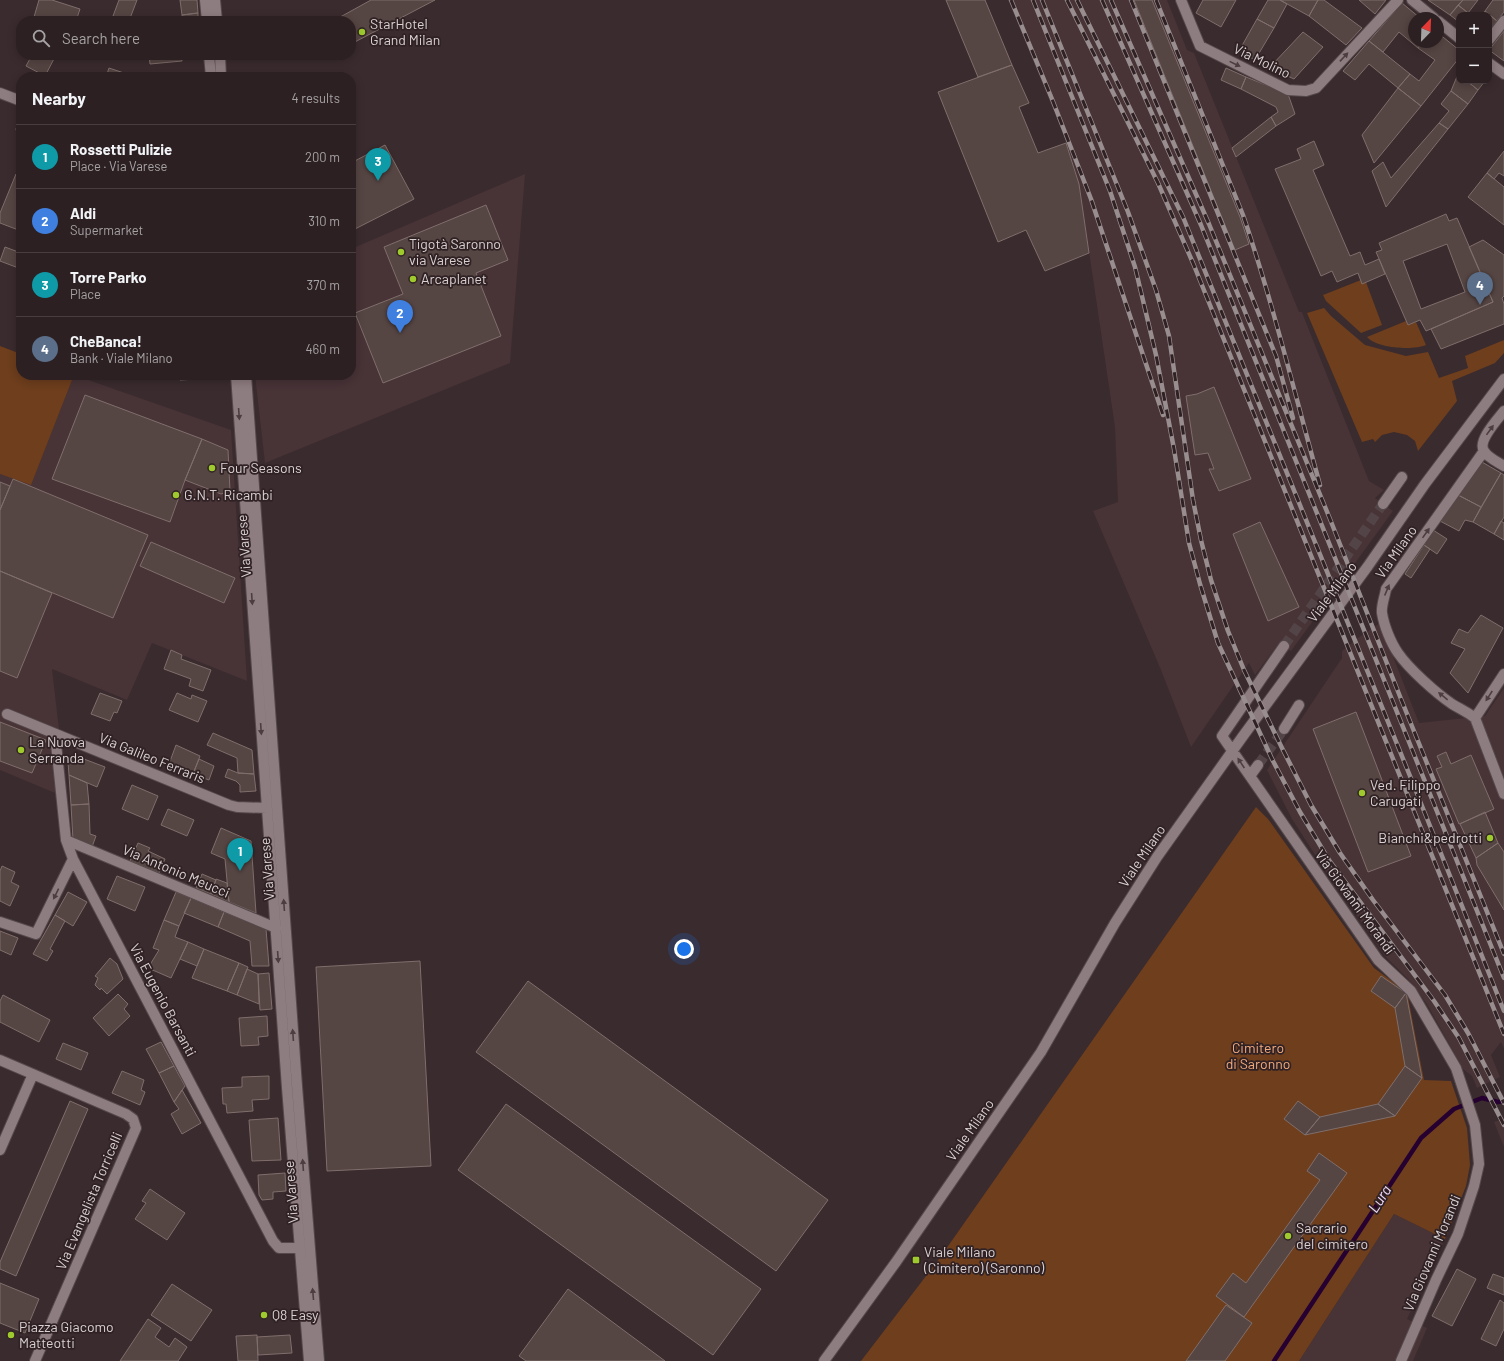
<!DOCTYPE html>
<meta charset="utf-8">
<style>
:root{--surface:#2c2022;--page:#382d2f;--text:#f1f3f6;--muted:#a6a3a5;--line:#483e40;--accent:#8c9099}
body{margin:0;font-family:Barlow,sans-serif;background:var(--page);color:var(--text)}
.controls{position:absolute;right:12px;top:12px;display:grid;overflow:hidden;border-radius:8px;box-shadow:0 2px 10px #0003}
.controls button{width:36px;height:36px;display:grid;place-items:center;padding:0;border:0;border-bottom:1px solid var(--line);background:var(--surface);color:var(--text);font:20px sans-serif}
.compass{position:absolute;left:1408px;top:12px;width:36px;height:36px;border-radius:50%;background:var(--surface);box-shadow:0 2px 10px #0003;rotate:23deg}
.you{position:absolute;left:684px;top:949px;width:14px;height:14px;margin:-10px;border:3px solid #fff;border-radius:50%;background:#1a73e8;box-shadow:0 0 0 6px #1a73e833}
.badge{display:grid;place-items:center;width:26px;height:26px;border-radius:50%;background:var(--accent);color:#fff;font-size:13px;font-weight:700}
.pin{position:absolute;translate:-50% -33px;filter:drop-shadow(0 1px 2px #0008)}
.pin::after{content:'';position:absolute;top:21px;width:14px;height:12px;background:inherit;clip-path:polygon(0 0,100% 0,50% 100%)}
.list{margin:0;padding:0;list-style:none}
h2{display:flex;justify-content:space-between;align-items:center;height:52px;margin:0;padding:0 16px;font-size:17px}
h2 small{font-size:13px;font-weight:400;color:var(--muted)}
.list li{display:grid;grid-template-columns:26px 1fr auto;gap:12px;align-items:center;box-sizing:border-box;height:64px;padding:0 16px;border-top:1px solid var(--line)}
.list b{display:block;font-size:15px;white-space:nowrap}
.list p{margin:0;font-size:13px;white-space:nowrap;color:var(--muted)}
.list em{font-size:13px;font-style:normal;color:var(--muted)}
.icon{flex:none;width:22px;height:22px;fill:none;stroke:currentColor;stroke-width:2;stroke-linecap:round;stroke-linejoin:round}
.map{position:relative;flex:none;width:1504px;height:1361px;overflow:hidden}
.search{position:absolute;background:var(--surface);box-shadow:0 2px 10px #0003;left:16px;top:16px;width:340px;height:44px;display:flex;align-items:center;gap:10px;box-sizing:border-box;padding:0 14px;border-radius:16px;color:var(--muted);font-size:15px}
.panel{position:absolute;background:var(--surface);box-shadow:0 2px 10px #0003;left:16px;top:72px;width:340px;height:308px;border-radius:16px}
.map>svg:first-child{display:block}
</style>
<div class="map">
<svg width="1504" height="1361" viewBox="0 0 1504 1361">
<rect width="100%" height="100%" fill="#3a2b2e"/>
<!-- built -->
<path fill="#483337" d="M1008,0h159l20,50 7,3 105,259h3l1,3 66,166 15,9 -9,8 18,13 -102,140 -12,-8 -24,32 -6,-12 -58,84 -30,-77 -68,-159 25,-9 -3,-75 -36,-243 -15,-48z
M525,174l-15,189 -245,100 -10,-88h96v-126z
M74,375l157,55 16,251 -95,-38 -25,57 -75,-31 15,129 -67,-28v-296l31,10z
M1380,623l39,100 66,-7 19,-28v361l-3,-7 -10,13 9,22 -23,11 -5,-12 -9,-7 -36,-65 -18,-24 -24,-24 -64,-92 -29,-45 -25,-49 75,-112v-7l13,-11z
M1504,1118v29l-10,-25z
M1394,1214l51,25 -38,80 20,9 -14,33h-114z"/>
<!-- green -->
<path fill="#6e3e1d" d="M1361,280l5,2 16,43 -21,8 -35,-32 -3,-6z
M1324,308l7,8 34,29 41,11 22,-4 11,26 29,-10 -3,-12 39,-16v13l-9,10 -43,18 5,20 -39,50 -3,-10 -8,-6 -13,-3 -12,3 -7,7 -2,-3 -11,3 -55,-129z
M1406,321l2,4 8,-3 10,23c-13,6 -50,3 -59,-8z
M0,346l21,8v21h53l-43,110 -31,-11z
M1256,807l12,12 106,149 33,24 17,88 27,1 16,47 3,37 -4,21 -21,53 -51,-25 -95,147h-438l78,-102z"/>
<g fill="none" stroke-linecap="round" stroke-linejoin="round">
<!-- stream -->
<path stroke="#250030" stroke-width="4.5" d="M1274,1361l147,-223 33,-29 28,-11 16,4 6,-1"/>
</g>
<!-- building -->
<path fill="#554543" stroke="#7f6e6b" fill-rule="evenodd" d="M39,0h13l28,9 -4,12h-28l-14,-4z
M119,0h18l-8,21 -16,-5z
M180,0h17l1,13 -16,2z
M371,0h64l-84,44v-23h-18z
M946,0h39l27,65 -34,12z
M1134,0h18l88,217 9,27 -14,6z
M1203,0h33l-15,27 -25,-14z
M1268,0h12l7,4 -13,24 -17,-9z
M1280,0h38l-9,16z
M1318,0h6l38,28 -16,17 -37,-29z
M1359,0h27l-11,14z
M1428,0h35l-13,15z
M1463,0h15l-10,13 -10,-8z
M1493,0h11v12l-7,9 -12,-10z
M1402,3l18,15h-6v24h9l-5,6 -19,-16 -16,20 -14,-11z
M1458,5l13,10h-12v7l-9,-7z
M1485,11l12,10 -8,10v-16h-7z
M198,13v8h-16v-6z
M1257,19l17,9 -19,32 -16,-9z
M1504,31v30l-15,-11z
M1303,32l20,15 -29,32 -15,-7 -8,-6z
M1438,33l21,17v8l-38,48 -23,-18 12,-14 9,7 16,-21 -17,-12 5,-6h15z
M1369,41l41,33 -12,14 -29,-24 -14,16 -12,-9z
M32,55h24l-11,21 -19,-10z
M149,55h33v6l-32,3z
M1012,65l17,38 -10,4 19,46 28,-10 13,41 10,69 -44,18 -19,-41 -28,12 -60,-150z
M109,68l27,9h-30z
M1226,68l20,9 -5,12 -20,-9z
M1458,74l1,7h8l11,9 -10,14 -17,-13z
M1246,77l42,17 7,20 -19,12 -5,-9 7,-5 -2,-5 -35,-18z
M1467,81h18l-7,9z
M1398,88l23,18 -47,57 -12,-28z
M1451,91l17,13 -20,25 -9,-6 10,-12 -8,-7z
M21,114v21l-4,-2 -1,-4z
M1271,117l5,9 -40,31 -4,-9z
M1439,123l9,6 -62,78 -14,-36 11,-9 8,16z
M1314,141l10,24 -11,5 37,86 10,-4 5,13 14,-6 6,15 -23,10 -4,-11 -21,9 -5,-11 -11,5 -46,-107 26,-10 -4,-10z
M385,145l29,54 -63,32v-68z
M1504,151v25l-5,-3 -5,6 -7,-6z
M1487,173l17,14v38l-36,-28z
M16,174l5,2v55l-21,-8v-10z
M486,205l22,55 -32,13 25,63 -118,47 -28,-70 48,-19 -19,-47z
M1446,214l3,7 8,-3 36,84 -67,29 -6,-11 -12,5 -32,-73 6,-2 -3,-7zM1447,244l18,48 -44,17 -18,-48z
M1483,240l21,15v41l-2,2 2,6v20l-63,25 -10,-20 62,-27 -24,-55z
M5,247l16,6v16l-21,-8z
M180,375h33v3l-33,2z
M1214,387l37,92 -32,12 -10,-22h5l-6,-16 -13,2 -9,-59 11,-2z
M85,395l117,44 -17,41 -15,42 -118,-43z
M202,439l26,11 2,41 -9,3 -36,-14z
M1482,462l19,11 -20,34 -23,-12z
M1501,473l3,2v42l-10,17 -21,-12z
M13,479l135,56 -35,83 -113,-47v-61z
M0,482l10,4 -10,24z
M1458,495l23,12 -8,15 -8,-2 -6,11 -19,-10z
M1501,521l3,2v17l-10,-6z
M1260,522l39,85 -31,14 -35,-87z
M1433,530l14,9 -10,15 -13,-9z
M151,542l84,36 -11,25 -84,-37z
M1424,545l6,4 -19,29 -6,-4z
M0,571l52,22 -35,85 -17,-7z
M1481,615l22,13 -35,65 -18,-20 15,-24 -14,-6 8,-14 9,4z
M171,650l11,5 -1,4 30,11 -8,21 -14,-5 2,-7 -27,-10z
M100,693l22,8 -5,12 -3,-1 -4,9 -19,-7z
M177,693l14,6 1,-4 15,6 -9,21 -29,-12z
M1356,712l55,144 -43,16 -55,-143z
M0,722l46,18 -14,33 -32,-12z
M213,733l39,17 2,24 -16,-1 -1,-15 -30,-13z
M176,745l24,11 -7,18 -24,-10z
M1446,752l5,12 20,-9 23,54 -35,15 -23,-55 6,-2 -5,-11z
M76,756l29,11 -8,20 -28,-12 -1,-13z
M199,759l15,7 -5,14 -16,-6z
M228,769l10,4 16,1 2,17 -16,1v-7l-4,-4 -11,-4z
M69,775l18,8 2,21 -18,1z
M132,785l26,11 -10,24 -26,-11z
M89,804l1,30 6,2 -4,11 -19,-7 -2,-35z
M168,809l26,11 -7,16 -26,-11z
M1485,812l13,31 -22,15 -16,-34z
M221,828l30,13 5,72 -27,-11 -4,-43 -14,-6z
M138,843l12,5 -2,3 17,8 -6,14 -29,-12z
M1498,843l6,9v58l-27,-45 -1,-7z
M2,866l13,6 -4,10 8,4 -9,20 -10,-5v-30z
M202,874l14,6 -5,14 -15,-6z
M117,876l28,11 -10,24 -28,-12z
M216,879l11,4 2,19 -18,-8z
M68,892l19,10 -14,24 -18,-11z
M176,892l15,6 -12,28 -15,-6z
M191,898l33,14 -6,15 -34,-14z
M224,912l42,17 3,37h-17l-2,-25 -32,-14z
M55,915l10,6 -15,28 3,2 -6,10 -14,-7z
M164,920l15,6 -4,11 13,5 -17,36 -23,-10 11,-18 -6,-2z
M0,931l18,7 -7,17 -11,-5z
M188,942l16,7 -7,17 -17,-7z
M204,949l35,14 -12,28 -35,-13z
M110,958l7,6 6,15 -16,15 -6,-6 -1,2 -5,-5 3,-7 -3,-2z
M420,961l11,205 -104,5 -11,-204z
M239,963l9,4 -11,28 -10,-4z
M247,969l11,5 1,30 -22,-9z
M269,973l3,36 -12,1 -2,-36z
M1381,976l25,17 -11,15 -24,-17z
M528,981l300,219 -52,71 -300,-219z
M1406,993l16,85 -17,-12 -10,-58z
M118,994l10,10 -4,5 6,7 -21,20 -16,-18z
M3,995l47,25 -11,22 -39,-20v-21z
M267,1016l1,20 -10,1 1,8 -18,1 -2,-28z
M161,1042l13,24 -15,7 -13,-24z
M63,1043l25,10 -7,17 -25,-11z
M174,1066l11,20 -11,16 -15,-29z
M1405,1066l17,12 -27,38 -17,-12z
M122,1071l22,9 -3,10 4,2 -5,13 -28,-12z
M269,1076v23l-17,1 1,11 -26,2 -1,-9h-3l-1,-16 20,-1v-10z
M182,1090l19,33 -19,11 -11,-20 8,-5 -5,-7z
M70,1101l18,8 -72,167 -16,-7v-7z
M1298,1101l22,16 -15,18 -21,-16z
M506,1104l255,185 -48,66 -255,-185z
M1378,1104l17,12 -90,19 15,-18z
M278,1118l3,42 -29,1 -3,-41z
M1319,1153l28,20 -103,144 -28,-21 17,-23 13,10 74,-103 -13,-9z
M285,1173l1,18 -13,1v7l-11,1 -3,-5 -1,-20z
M150,1189l35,24 -18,27 -32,-21 11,-16 -4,-2z
M1457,1269l19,10 -24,47 -20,-10z
M1493,1274l11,4v17l-17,-7z
M0,1283l39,16 -14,34 -25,-10z
M172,1284l40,26 -21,31 -40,-26z
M568,1289l97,72h-139l-7,-5z
M1500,1300l4,3v26l-8,17 -15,-7z
M1226,1305l26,18 -27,38h-39z
M148,1319l13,9 -6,9 14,10 6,-9 12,9 -9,14h-58z
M257,1335l1,26h-20l-2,-25z
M290,1335l2,18 -34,2 -1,-18z"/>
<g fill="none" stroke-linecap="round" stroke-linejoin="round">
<!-- minor-tunnel -->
<path stroke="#524447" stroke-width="10" stroke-dasharray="10 5" stroke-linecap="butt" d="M1284,646l99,-142
M1258,765l26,-36"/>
<!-- minor casing -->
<g stroke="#55494b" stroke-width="12">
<path id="minor" d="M205,0l2,21
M215,0l2,21
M1181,0l19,46 88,44 18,1 10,-3 82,-88
M1412,0l22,18
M1438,21l21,17
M1489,40l15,-19
M209,55l2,22
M220,55l1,22
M1489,63l15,11
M0,93l21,8
M236,375l51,713 22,273
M246,375l51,711 22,275
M1504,411c-6,8 -27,30 -20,40 4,7 14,11 20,15
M1484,451l-98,138c-1,7 -5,17 -4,24 2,13 9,30 16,40 11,16 38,40 54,51 8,5 14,7 23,14l29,76
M1383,504l19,-27
M1284,646l-62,90 156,224 33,31 45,77 19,57 4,39 -5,22 -16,48 -22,46 -35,81
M7,714l222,91 8,2 30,1
M1475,718l29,-44
M1284,729l15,-24
M55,734l11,106 7,19 200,382 6,7h20
M1250,776l8,-11
M66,840l210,88
M0,922l36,12 37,-75
M0,1060l126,54 7,5 3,9 -101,233
M0,1150l33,-76
M824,1361l72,-99 145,-210 74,-129 42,-66 86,-121 125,-170 57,-82 79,-105"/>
</g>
<!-- minor -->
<use href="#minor" stroke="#8e7d80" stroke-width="10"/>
<!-- rail casing -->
<g stroke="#998e8f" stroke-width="4.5">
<path id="rail" d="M1011,0l41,99 39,100 72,216
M1033,0l77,191 25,76 21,88 18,94 15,94 11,41 18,59 55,118 27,51 29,48 105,141 25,37 45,87
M1042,0l86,212 28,78 13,46 24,164 8,40 10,40 17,51 16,39 38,78 29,57 29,48 33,47 72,95 23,38 36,70
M1067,0l91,183 35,80 311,771
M1077,0l106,217 227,559 94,235
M1102,0l99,225 303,753
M1111,0l98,224 121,295 71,180 103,255
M1131,0l145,356 17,62
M1156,0l87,215c30,88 52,180 77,270"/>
</g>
<!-- rail -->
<use href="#rail" stroke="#302224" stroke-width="3" stroke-dasharray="9" stroke-linecap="butt"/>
</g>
<!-- one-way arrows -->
<defs><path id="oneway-solid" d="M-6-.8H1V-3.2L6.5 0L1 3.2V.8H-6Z"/></defs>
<g fill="#4c3d40">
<use href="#oneway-solid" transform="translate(1344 57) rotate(-47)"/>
<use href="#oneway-solid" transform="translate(1235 64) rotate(26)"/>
<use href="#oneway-solid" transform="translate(239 414) rotate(86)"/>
<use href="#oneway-solid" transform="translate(1490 430) rotate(-54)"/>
<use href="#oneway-solid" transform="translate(1426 533) rotate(-55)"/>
<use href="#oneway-solid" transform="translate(1387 590) rotate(-67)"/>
<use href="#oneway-solid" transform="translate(252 599) rotate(86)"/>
<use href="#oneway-solid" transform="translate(1443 696) rotate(-141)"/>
<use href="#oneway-solid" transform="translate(1489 696) rotate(123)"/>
<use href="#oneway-solid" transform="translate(261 729) rotate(86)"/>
<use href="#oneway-solid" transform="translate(1241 763) rotate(-124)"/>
<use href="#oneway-solid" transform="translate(56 894) rotate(116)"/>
<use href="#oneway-solid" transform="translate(284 905) rotate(-94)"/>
<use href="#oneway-solid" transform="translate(278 957) rotate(86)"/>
<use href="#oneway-solid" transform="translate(293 1035) rotate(-94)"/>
<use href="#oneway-solid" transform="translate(303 1165) rotate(-94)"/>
<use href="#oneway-solid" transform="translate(313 1294) rotate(-95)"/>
</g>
<!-- markers -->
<g fill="#9eca2e" stroke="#302224" stroke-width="1.5">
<circle cx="362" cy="32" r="4"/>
<circle cx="401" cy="252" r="4"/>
<circle cx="413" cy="279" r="4"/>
<circle cx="212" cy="468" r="4"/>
<circle cx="176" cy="495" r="4"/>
<circle cx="21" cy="750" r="4"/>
<circle cx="1362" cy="793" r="4"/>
<circle cx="1490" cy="838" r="4"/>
<circle cx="1288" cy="1236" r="4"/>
<rect x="912" y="1256" width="8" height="8" rx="2"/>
<circle cx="264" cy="1315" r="4"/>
<circle cx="11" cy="1335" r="4"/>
</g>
<g text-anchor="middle" stroke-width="3.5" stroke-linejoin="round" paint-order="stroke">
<!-- poi labels -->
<g font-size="14" fill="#dad1d2" stroke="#302224" text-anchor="start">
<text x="370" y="29">StarHotel<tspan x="370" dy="16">Grand Milan</tspan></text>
<text x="409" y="249">Tigotà Saronno<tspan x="409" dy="16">via Varese</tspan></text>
<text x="421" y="284">Arcaplanet</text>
<text x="220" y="473">Four Seasons</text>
<text x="184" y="500">G.N.T. Ricambi</text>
<text x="29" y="747">La Nuova<tspan x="29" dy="16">Serranda</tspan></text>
<text x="1370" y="790">Ved. Filippo<tspan x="1370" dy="16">Carugati</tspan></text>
<text x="1482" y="843" text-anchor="end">Bianchi&amp;pedrotti</text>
<text x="1296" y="1233">Sacrario<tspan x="1296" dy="16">del cimitero</tspan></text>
<text x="924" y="1257">Viale Milano<tspan x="924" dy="16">(Cimitero) (Saronno)</tspan></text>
<text x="272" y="1320">Q8 Easy</text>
<text x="19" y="1332">Piazza Giacomo<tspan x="19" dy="16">Matteotti</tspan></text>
</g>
<!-- street labels -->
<g font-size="14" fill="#dad1d2" stroke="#302224">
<text transform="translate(1262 61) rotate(26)" y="5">Via Molino</text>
<text transform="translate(244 546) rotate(-94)" y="5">Via Varese</text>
<text transform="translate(1396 552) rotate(-55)" y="5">Via Milano</text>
<text transform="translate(1332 592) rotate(-53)" y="5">Viale Milano</text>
<text transform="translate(152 758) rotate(22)" y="5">Via Galileo Ferraris</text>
<text transform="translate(1142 856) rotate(-56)" y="5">Viale Milano</text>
<text transform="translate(267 869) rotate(-94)" y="5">Via Varese</text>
<text transform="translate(176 871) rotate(23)" y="5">Via Antonio Meucci</text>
<text transform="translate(1355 902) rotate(54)" y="5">Via Giovanni Morandi</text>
<text transform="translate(163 1000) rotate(62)" y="5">Via Eugenio Barsanti</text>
<text transform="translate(970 1130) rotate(-55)" y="5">Viale Milano</text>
<text transform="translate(291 1192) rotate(-94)" y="5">Via Varese</text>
<text transform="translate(89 1201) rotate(-67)" y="5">Via Evangelista Torricelli</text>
<text transform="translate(1432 1253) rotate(-67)" y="5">Via Giovanni Morandi</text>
</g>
<!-- park labels -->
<g font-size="14" fill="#f4ab7d" stroke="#302224">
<text x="1258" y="1053">Cimitero<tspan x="1258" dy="16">di Saronno</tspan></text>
</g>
<!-- water labels -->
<g font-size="15" font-style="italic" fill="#f2d9fa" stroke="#302224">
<text transform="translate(1380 1199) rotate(-57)" y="5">Lura</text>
</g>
</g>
</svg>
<div class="controls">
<button>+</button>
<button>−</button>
</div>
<svg class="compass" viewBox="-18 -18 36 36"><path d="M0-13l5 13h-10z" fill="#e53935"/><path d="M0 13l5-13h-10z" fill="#a6a3a5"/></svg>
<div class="you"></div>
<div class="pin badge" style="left:240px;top:871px;background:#0f9aa8">1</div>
<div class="pin badge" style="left:400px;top:333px;background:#3f7fe0">2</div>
<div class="pin badge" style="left:378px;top:181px;background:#0f9aa8">3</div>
<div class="pin badge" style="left:1480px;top:305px;background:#5c6f8a">4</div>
<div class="search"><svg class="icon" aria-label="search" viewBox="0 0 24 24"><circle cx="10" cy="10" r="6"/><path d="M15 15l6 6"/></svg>Search here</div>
<section class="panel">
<h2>Nearby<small>4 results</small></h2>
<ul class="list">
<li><span class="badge" style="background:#0f9aa8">1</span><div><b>Rossetti Pulizie</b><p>Place · Via Varese</p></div><em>200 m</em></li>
<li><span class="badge" style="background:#3f7fe0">2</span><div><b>Aldi</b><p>Supermarket</p></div><em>310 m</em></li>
<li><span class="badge" style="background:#0f9aa8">3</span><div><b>Torre Parko</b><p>Place</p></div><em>370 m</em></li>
<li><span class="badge" style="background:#5c6f8a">4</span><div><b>CheBanca!</b><p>Bank · Viale Milano</p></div><em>460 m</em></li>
</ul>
</section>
</div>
